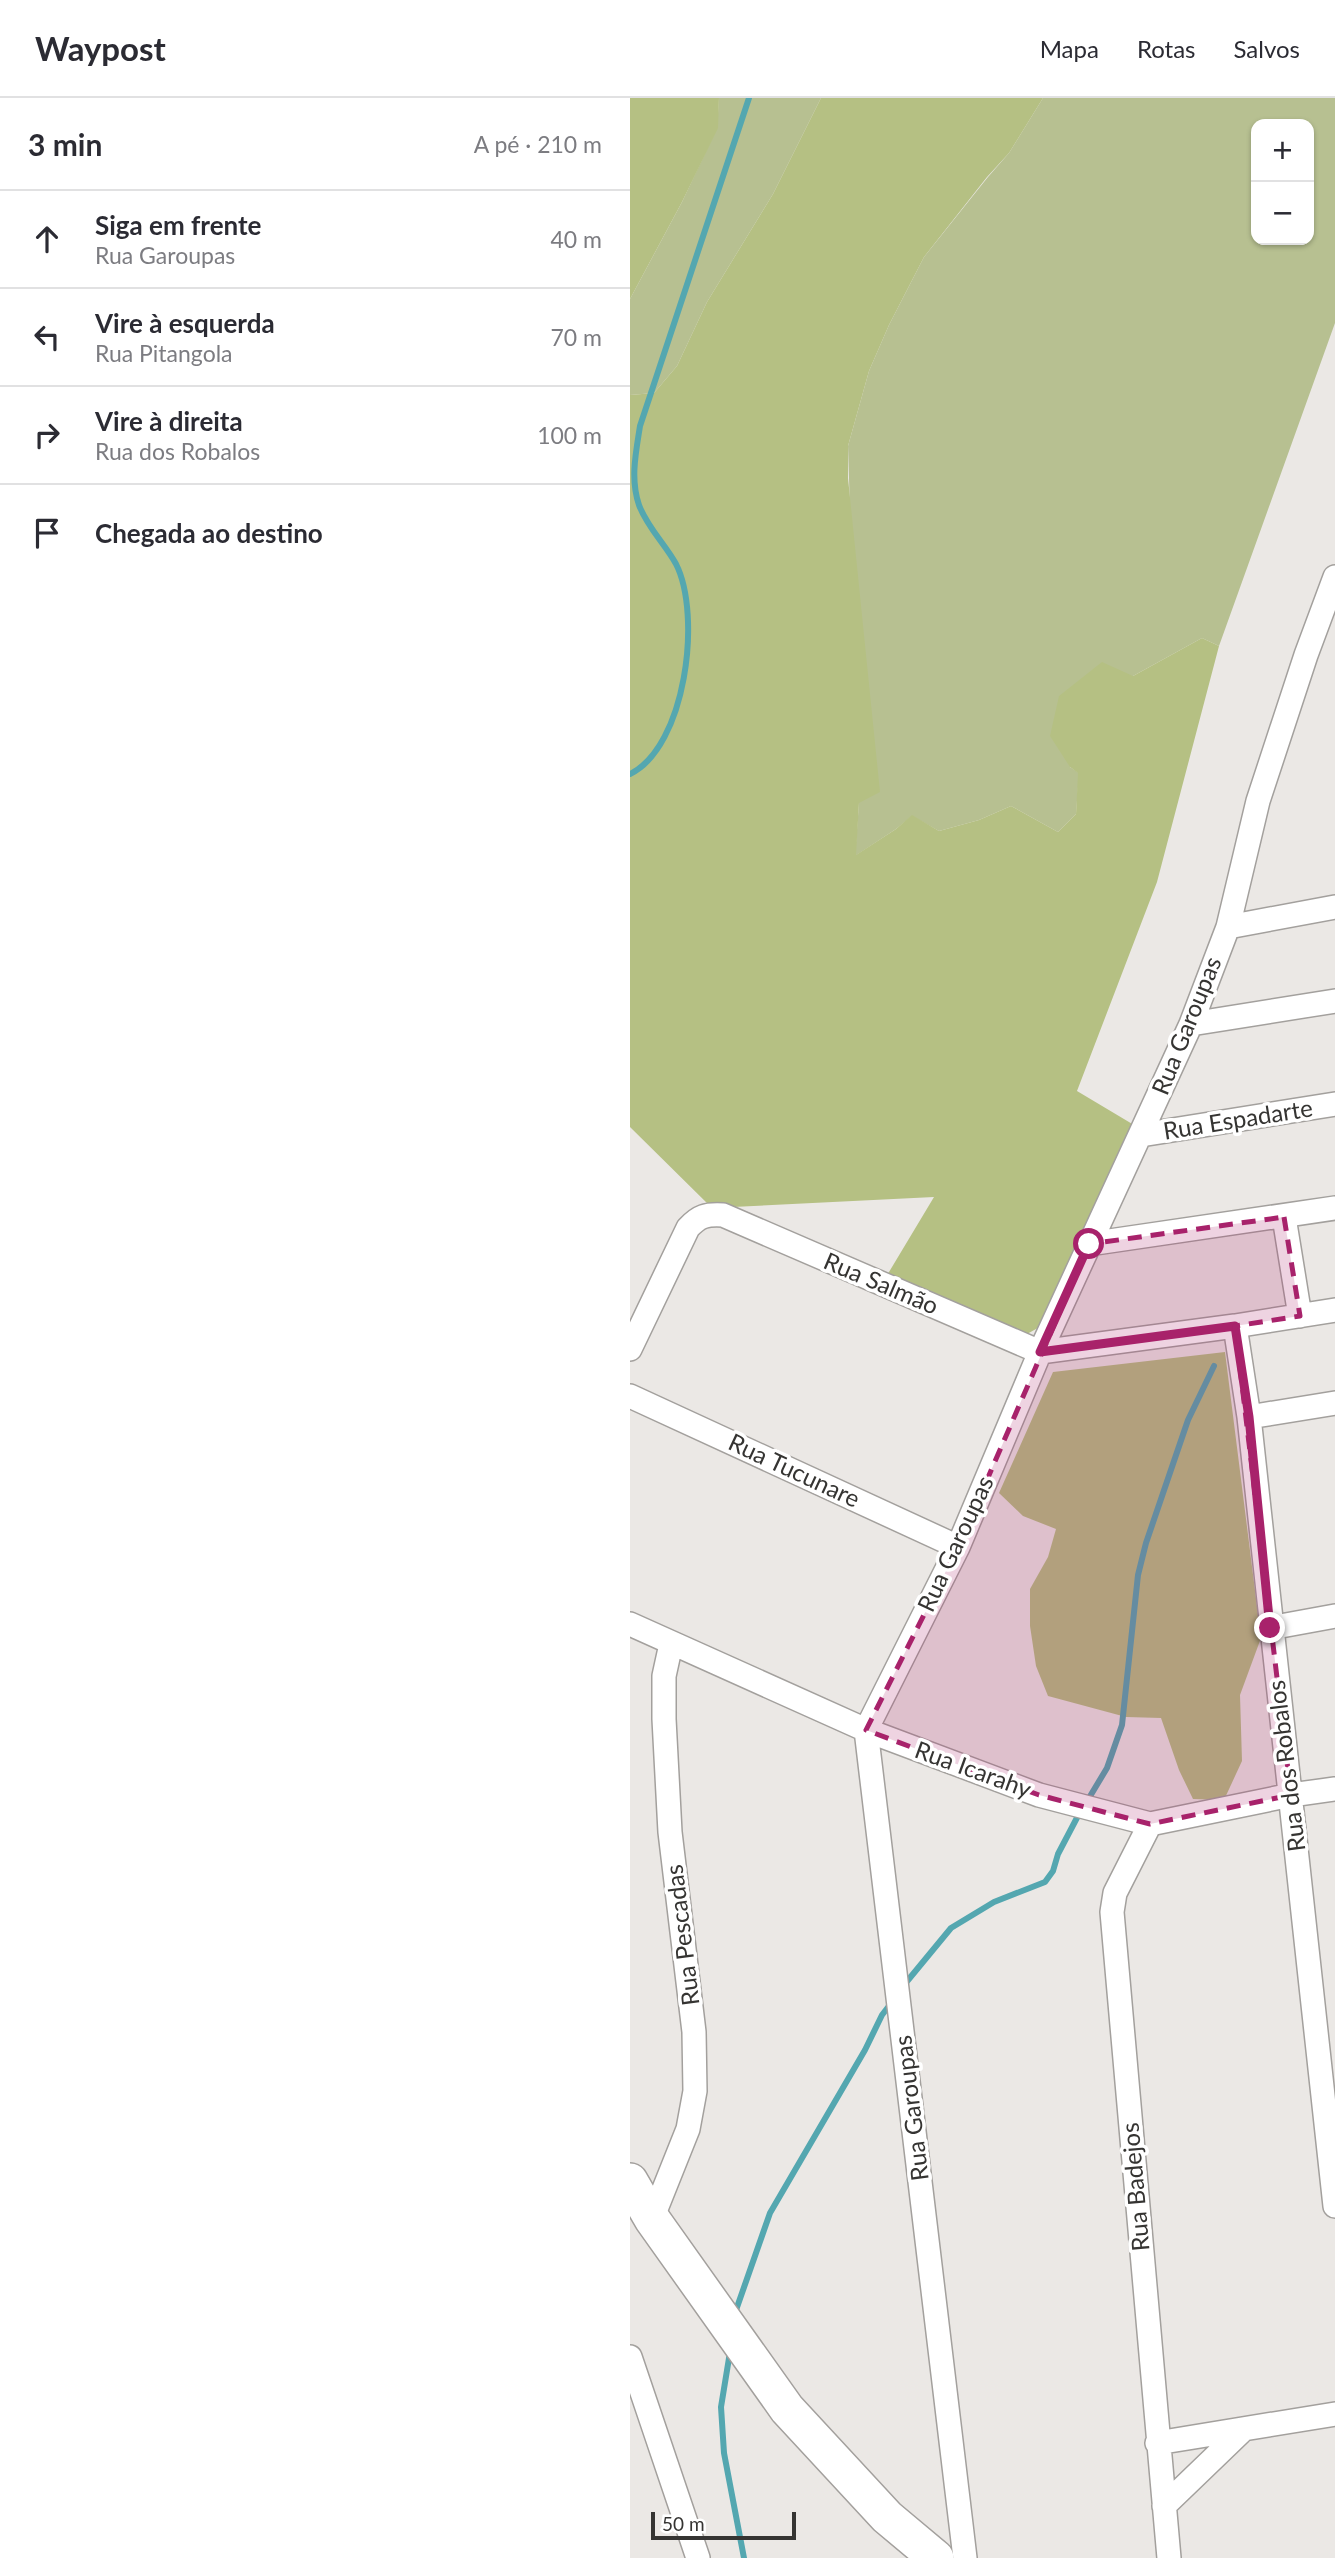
<!DOCTYPE html>
<html lang="pt">
<meta charset="utf-8">
<style>
:root{--surface:#fff;--page:#f7f7f7;--text:#2b2b33;--muted:#7c7c81;--line:#e1e1e2}
body{margin:0;font-family:Lato,sans-serif;background:var(--page);color:var(--text)}
.controls{position:absolute;right:21px;top:21px;display:grid;overflow:hidden;border-radius:14px;box-shadow:0 2px 5px #0004}
.controls button{width:63px;height:63px;display:grid;place-items:center;padding:0;border:0;border-bottom:2px solid var(--line);background:var(--surface);color:var(--text);font:35px sans-serif}
.scale{position:absolute;left:21px;bottom:18px;width:145px;box-sizing:border-box;padding-left:7px;border:4px solid #353432;border-top:0;font-size:19px;line-height:24px;white-space:nowrap;color:#353432;-webkit-text-stroke:5px #fff;paint-order:stroke}
.stop{position:absolute;width:21px;height:21px;margin:-16px;border:5px solid #a8226b;border-radius:50%;background:#fff}
.stop.end{background:#a8226b;border-color:#fff;box-shadow:0 2px 7px #0008}
.list{margin:0;padding:0;list-style:none}
h2{display:flex;justify-content:space-between;align-items:center;height:91px;margin:0;padding:0 28px;font-size:30px}
h2 small{font-size:23px;font-weight:400;color:var(--muted)}
.list li{display:grid;grid-template-columns:46px 1fr auto;gap:21px;align-items:center;box-sizing:border-box;height:98px;padding:0 28px;border-top:2px solid var(--line)}
.list b{display:block;font-size:26px;white-space:nowrap}
.list p{margin:0;font-size:23px;white-space:nowrap;color:var(--muted)}
.list em{font-size:23px;font-style:normal;color:var(--muted)}
.icon{flex:none;width:38px;height:38px;fill:none;stroke:currentColor;stroke-width:2;stroke-linecap:round;stroke-linejoin:round}
.map{position:relative;flex:none;width:705px;height:2460px;overflow:hidden}
header{display:flex;align-items:center;gap:42px;box-sizing:border-box;height:98px;padding:0 35px;background:var(--surface);border-bottom:2px solid var(--line)}
header strong{font-size:33px}
nav{display:flex;gap:38px;margin-inline-start:auto;font-size:24px}
main{display:flex}
aside{flex:1;background:var(--surface)}
.map>svg:first-child{display:block}
</style>
<header>
<strong>Waypost</strong>
<nav><a>Mapa</a><a>Rotas</a><a>Salvos</a></nav>
</header>
<main>
<aside>
<h2>3 min<small>A pé · 210 m</small></h2>
<ul class="list">
<li><svg class="icon" aria-label="ahead" viewBox="0 0 24 24"><path d="M12 20V5M6 11l6-6 6 6"/></svg><div><b>Siga em frente</b><p>Rua Garoupas</p></div><em>40 m</em></li>
<li><svg class="icon" aria-label="left" viewBox="0 0 24 24"><path d="M17 20v-9H6M10 6l-5 5 5 5"/></svg><div><b>Vire à esquerda</b><p>Rua Pitangola</p></div><em>70 m</em></li>
<li><svg class="icon" aria-label="right" viewBox="0 0 24 24"><path d="M7 20v-9h11M14 6l5 5-5 5"/></svg><div><b>Vire à direita</b><p>Rua dos Robalos</p></div><em>100 m</em></li>
<li><svg class="icon" aria-label="arrive" viewBox="0 0 24 24"><path d="M6 21V4h12l-3 4 3 4H6"/></svg><div><b>Chegada ao destino</b></div></li>
</ul>
</aside>
<div class="map">
<svg width="705" height="2460" viewBox="0 0 705 2460">
<rect width="100%" height="100%" fill="#ebe8e5"/>
<!-- green -->
<path fill="#b7c091" fill-rule="evenodd" d="M89,0h102l-48,96 -66,108 -30,64 -23,27 -24,2v-96l52,-97 35,-74z
M413,0h292v225l-116,323 -17,-8 -69,38 -63,91 9,6 -3,41 -18,18 -47,-26 -32,14 -40,11 -27,-15 -16,13 -41,27 4,-53 -11,-357 21,-75 20,-46 35,-68 64,-80 21,-24zM626,26h53v116h-53z"/>
<!-- forest -->
<path fill="#b5c083" d="M0,0h89l-1,30 -36,74 -52,97z
M191,0h222l-34,55 -22,24 -63,80 -35,68 -20,46 -21,75v32l32,314 -21,11 -3,52 40,-26 16,-14 27,16 40,-11 32,-14 47,26 18,-18 2,-41 -8,-6 -20,-31 9,-40 43,-34 31,14 69,-38 17,8 -62,236 -80,209 62,37 -94,196 -18,10 -141,-57 48,-80 -222,11 -82,-81v-732l24,-2 23,-27 30,-64 66,-108z
M595,1254l36,286 -21,57 2,66 -18,39 -31,-1 -14,-29 -18,-52 -35,-1 -78,-21 -12,-30 -6,-40v-37l18,-32 8,-28 -33,-13 -24,-23 54,-121z"/>
<g fill="none" stroke-linecap="round" stroke-linejoin="round">
<!-- stream -->
<path stroke="#54a7b0" stroke-width="6" d="M0,676c56,-27 72,-159 46,-210 -11,-20 -29,-37 -37,-59 -9,-26 -3,-53 1,-79l109,-328
M456,1705l21,-35 15,-43 16,-150 8,-32 42,-123 26,-54
M274,1887l47,-57 43,-26 51,-20 8,-11 5,-17 22,-42
M105,2215l35,-100 95,-163 17,-35 10,-13
M100,2254l-9,55 3,46 20,105"/>
<!-- minor casing -->
<g stroke="#a3a09d" stroke-width="26">
<path id="minor" d="M598,829l107,-20
M561,926l144,-23
M511,1037l194,-31
M654,1119l16,99
M459,1146l246,-36
M605,1228l14,91 86,789
M0,1251l58,-121c11,-12 18,-14 35,-13l317,137 195,-26 100,-16
M0,1298l328,151
M619,1319l86,-14
M0,1526l236,106 173,65 111,29 141,-29 44,-6
M640,1530l65,-12
M520,1726l-35,69 -3,19 57,646
M22,2121l36,-90 7,-38 -1,-59 -24,-200 -6,-113v-43l7,-32
M0,2259l68,201
M527,2345l178,-29
M534,2408l80,-77
M335,2460l-99,-828 92,-183 82,-195 151,-328 37,-97 30,-126 48,-146 29,-78"/>
</g>
<!-- primary casing -->
<g stroke="#a3a09d" stroke-width="38">
<path id="primary" d="M0,2083l22,38 135,190 100,108 49,41"/>
</g>
<!-- minor -->
<use href="#minor" stroke="#fff" stroke-width="23"/>
<!-- primary -->
<use href="#primary" stroke="#fff" stroke-width="35"/>
</g>
<g fill="none" stroke-linecap="round" stroke-linejoin="round">
<!-- route -->
<path stroke="#a8226b" stroke-width="9" d="M459,1146l-49,108 195,-26 14,91 21,211"/>
</g>
<!-- marked area -->
<path fill="#a8226b" fill-opacity="0.2" stroke="#a8226b" stroke-width="5" stroke-dasharray="14 9" stroke-linejoin="round" d="M654,1119l16,99 -65,10 56,469 -141,29 -111,-29 -173,-65 92,-183 131,-303z"/>
<g text-anchor="middle" stroke-width="7" stroke-linejoin="round" paint-order="stroke">
<!-- street labels -->
<g font-size="24" fill="#353432" stroke="#fff">
<text transform="translate(557 928) rotate(-68)" y="8">Rua Garoupas</text>
<text transform="translate(608 1022) rotate(-9)" y="8">Rua Espadarte</text>
<text transform="translate(251 1186) rotate(23)" y="8">Rua Salmão</text>
<text transform="translate(164 1373) rotate(25)" y="8">Rua Tucunare</text>
<text transform="translate(326 1446) rotate(-65)" y="8">Rua Garoupas</text>
<text transform="translate(657 1668) rotate(-97)" y="8">Rua dos Robalos</text>
<text transform="translate(343 1672) rotate(20)" y="8">Rua Icarahy</text>
<text transform="translate(53 1837) rotate(-97)" y="8">Rua Pescadas</text>
<text transform="translate(282 2010) rotate(-97)" y="8">Rua Garoupas</text>
<text transform="translate(506 2089) rotate(-95)" y="8">Rua Badejos</text>
</g>
</g>
</svg>
<div class="controls">
<button>+</button>
<button>−</button>
</div>
<div class="scale">50 m</div>
<div class="stop" style="left:459px;top:1146px"></div>
<div class="stop end" style="left:640px;top:1530px"></div>
</div>
</main>
